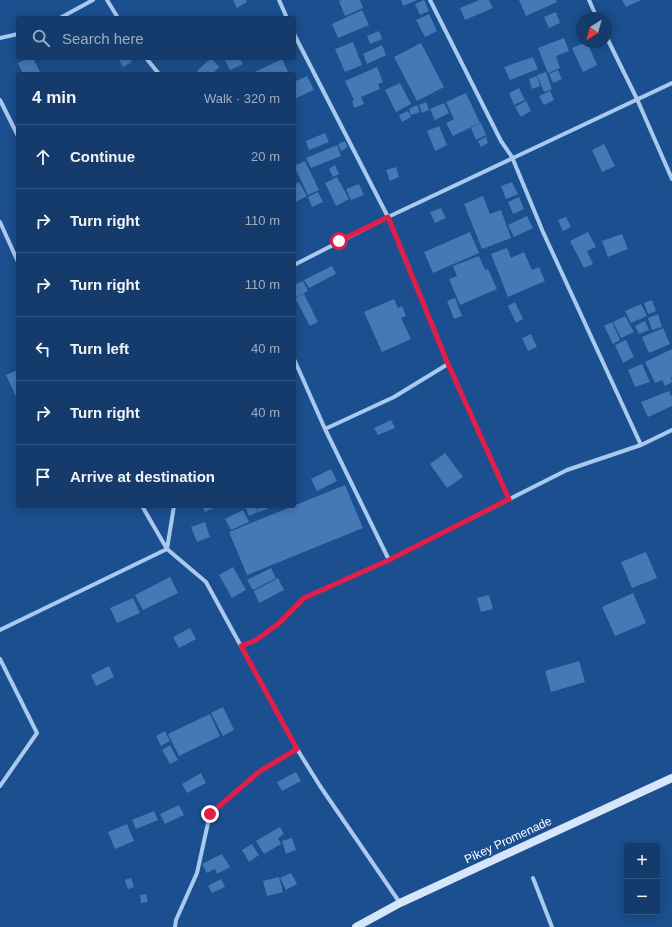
<!DOCTYPE html>
<meta charset="utf-8">
<style>
:root{--surface:#143b6b;--page:#214673;--text:#f1f3f6;--muted:#9dadc1;--line:#33557e}
body{margin:0;font-family:Helvetica,sans-serif;background:var(--page);color:var(--text)}
.controls{position:absolute;right:12px;bottom:12px;display:grid;overflow:hidden;border-radius:4px;box-shadow:0 2px 10px #0003}
.controls button{width:36px;height:36px;display:grid;place-items:center;padding:0;border:0;border-bottom:1px solid var(--line);background:var(--surface);color:var(--text);font:20px sans-serif}
.compass{position:absolute;left:576px;top:12px;width:36px;height:36px;border-radius:50%;background:var(--surface);box-shadow:0 2px 10px #0003;rotate:217deg}
.stop{position:absolute;width:12px;height:12px;margin:-9px;border:3px solid #e11d48;border-radius:50%;background:#fff}
.stop.end{background:#e11d48;border-color:#fff;box-shadow:0 1px 4px #0008}
.list{margin:0;padding:0;list-style:none}
h2{display:flex;justify-content:space-between;align-items:center;height:52px;margin:0;padding:0 16px;font-size:17px}
h2 small{font-size:13px;font-weight:400;color:var(--muted)}
.list li{display:grid;grid-template-columns:26px 1fr auto;gap:12px;align-items:center;box-sizing:border-box;height:64px;padding:0 16px;border-top:1px solid var(--line)}
.list b{display:block;font-size:15px;white-space:nowrap}
.list em{font-size:13px;font-style:normal;color:var(--muted)}
.icon{flex:none;width:22px;height:22px;fill:none;stroke:currentColor;stroke-width:2;stroke-linecap:round;stroke-linejoin:round}
.map{position:relative;flex:none;width:672px;height:927px;overflow:hidden}
.search{position:absolute;background:var(--surface);box-shadow:0 2px 10px #0003;left:16px;top:16px;width:280px;height:44px;display:flex;align-items:center;gap:10px;box-sizing:border-box;padding:0 14px;border-radius:4px;color:var(--muted);font-size:15px}
.panel{position:absolute;background:var(--surface);box-shadow:0 2px 10px #0003;left:16px;top:72px;width:280px;height:436px;border-radius:4px}
.map>svg:first-child{display:block}
</style>
<div class="map">
<svg width="672" height="927" viewBox="0 0 672 927">
<rect width="100%" height="100%" fill="#1b4f8f"/>
<!-- building -->
<path fill="#4478b7" d="M233,0h13l1,2 -10,6z
M342,0h18l3,8 -18,8 -6,-15z
M401,0h16l-14,6z
M424,0l5,11 -9,4 -5,-11z
M479,0h10l4,8 -28,12 -5,-12z
M519,0h37l1,2 -31,14z
M622,0h19l-15,7z
M362,10l7,15 -31,13 -6,-14z
M556,12l4,11 -11,5 -5,-11z
M429,14l8,17 -12,6 -9,-17z
M379,31l3,8 -12,5 -3,-8z
M564,38l5,13 -13,5 4,12 -12,5 -10,-25z
M353,42l9,23 -17,7 -10,-23z
M587,42l10,23 -14,7 -11,-24z
M421,43l23,44 -27,14 -23,-44z
M382,45l4,10 -19,9 -4,-10z
M533,57l5,12 -28,11 -6,-13z
M29,58h4l8,16h-18l-5,-11z
M118,58h12l2,4 -9,5z
M211,58l8,9 -7,7h-12l-3,-3z
M224,58h16l3,6 -13,6z
M282,59l7,15h-35l-1,-1z
M377,67l6,15 -5,2 2,5 -19,8 3,7 -10,4 -2,-7 2,-1 -9,-19z
M558,70l4,9 -9,4 -4,-9z
M546,72l6,17 -8,3 -7,-17z
M307,76l7,14 -20,9v-22l2,4z
M537,76l3,10 -8,3 -3,-10z
M400,83l11,21 -15,8 -11,-22z
M519,88l6,12 -11,5 -5,-12z
M550,91l4,9 -10,5 -5,-9z
M466,93l14,30 -27,13 -7,-13 8,-4 -8,-17z
M526,101l5,10 -10,6 -6,-10z
M426,102l3,8 -7,3 -3,-8z
M444,103l5,10 -14,7 -5,-11z
M417,105l3,7 -9,3 -2,-6z
M408,111l3,6 -9,5 -3,-7z
M481,123l5,12 -10,5 -5,-12z
M439,126l8,19 -12,6 -8,-20z
M325,133l4,9 -20,8 -3,-9z
M486,137l2,6 -7,4 -3,-6z
M345,141l3,6 -7,4 -3,-7z
M604,144l11,22 -13,6 -10,-22z
M337,145l4,11 -30,12 -5,-10z
M305,161l14,29 -11,5 -14,-29z
M335,165l4,9 -6,3 -4,-8z
M396,167l3,10 -9,4 -4,-11z
M337,177l12,22 -13,7 -11,-23z
M299,182l8,14 -13,7v-18z
M512,182l6,12 -12,5 -5,-13z
M359,184l5,11 -13,5 -5,-11z
M318,192l5,10 -11,5 -4,-10z
M483,196l7,18 11,-4 10,28 -29,11 -18,-45z
M519,197l5,12 -11,5 -5,-12z
M441,208l5,10 -11,5 -5,-11z
M527,216l6,12 -19,9 -6,-12z
M566,217l5,10 -8,4 -5,-11z
M470,232l9,21 -46,20 -9,-21z
M588,232l8,15 -9,4 6,13 -9,4 -14,-27z
M622,234l6,15 -20,8 -6,-16z
M507,248l4,10 13,-6 8,18 7,-3 6,14 -37,16 -17,-43z
M479,256l6,14 3,-1 9,20 -37,16 -11,-26 8,-3 -4,-10z
M332,266l4,8 -27,14 -5,-8z
M303,281l5,10 -11,6 -3,-6v-6z
M304,294l14,28 -8,4 -15,-28z
M455,298l7,18 -8,3 -7,-18z
M394,299l4,9 4,-2 4,10 -5,2 10,21 -29,13 -18,-40z
M652,300l4,11 -8,3 -4,-11z
M515,302l8,17 -7,4 -8,-17z
M641,304l6,12 -16,7 -6,-12z
M658,314l4,13 -10,3 -4,-12z
M625,316l9,16 -13,6 -8,-16z
M645,321l4,9 -10,4 -4,-8z
M612,322l8,18 -7,4 -9,-18z
M663,328l7,16 -21,9 -7,-16z
M531,334l6,13 -9,4 -6,-13z
M626,340l8,17 -11,6 -8,-18z
M672,349v28h-1l1,5 -7,4 -3,-6 -7,3 -10,-21z
M642,364l8,18 -15,5 -7,-17z
M18,370v31l-12,-26z
M669,391l3,6v9l-24,11 -7,-15z
M391,420l4,8 -17,7 -4,-7z
M445,453l18,24 -16,11 -17,-24z
M331,469l6,12 -20,10 -6,-12z
M345,485l18,43 -116,47 -18,-43z
M202,506h11l1,2 -9,4z
M247,506h8l3,6 -9,4 -4,-9z
M256,506h11l1,3 -9,3z
M243,510l6,12 -18,8 -6,-11z
M205,522l5,15 -13,5 -6,-15z
M646,552l11,26 -25,10 -11,-26z
M233,567l13,23 -14,8 -13,-23z
M271,568l5,10 -23,12 -6,-10z
M170,577l8,16 -35,17 -8,-15z
M278,578l6,12 -25,13 -5,-12z
M633,593l13,30 -31,13 -13,-29z
M489,595l4,14 -12,3 -4,-14z
M133,598l7,15 -23,10 -7,-15z
M190,628l6,11 -17,9 -6,-11z
M579,661l6,21 -34,10 -6,-21z
M109,666l5,11 -18,9 -5,-11z
M223,707l11,23 -11,6 -12,-23z
M210,714l10,22 -41,20 -11,-22z
M165,731l5,10 -9,5 -5,-10z
M170,745l8,15 -8,4 -8,-14z
M296,772l5,9 -19,10 -5,-9z
M201,773l5,10 -19,10 -5,-9z
M179,805l5,10 -19,9 -5,-10z
M154,811l4,9 -22,9 -4,-9z
M127,824l7,17 -19,8 -7,-17z
M280,827l4,7 -6,4 3,6 -17,10 -8,-13z
M292,838l4,12 -10,4 -4,-13z
M252,844l7,11 -10,7 -7,-12z
M222,854l8,13 -13,7 -2,-5 -8,4 -5,-9z
M291,873l6,11 -11,6 -6,-12z
M279,877l4,15 -16,4 -4,-15z
M131,878l3,9 -6,2 -3,-9z
M221,879l4,8 -13,6 -4,-7z
M146,894l2,8 -7,1 -1,-8z"/>
<g fill="none" stroke-linecap="round" stroke-linejoin="round">
<!-- street -->
<path stroke="#a9c9ee" stroke-width="4" d="M107,0l11,18
M279,0l8,18
M430,0l71,141 11,16 31,75 98,213
M589,0l8,18
M60,18l33,-18
M294,34l94,183 60,147 61,135
M606,36l31,63 35,80
M0,38l18,-4
M146,58l13,16
M0,100l18,36
M0,222l18,40
M294,265l94,-48 284,-134
M294,359l31,70 64,131
M325,429l69,-32 54,-33
M142,506l25,43 39,33 91,167 23,37 80,117
M0,630l167,-81 7,-43
M241,646l15,-6 22,-16 26,-26 85,-38 178,-90 74,-25 31,-15
M0,659l37,74 -37,53
M533,878l19,49
M175,927l1,-7 21,-47 13,-59 50,-43 37,-22"/>
<!-- secondary -->
<path stroke="#d6e6fa" stroke-width="8" d="M356,927l44,-24 272,-125"/>
</g>
<g fill="none" stroke-linecap="round" stroke-linejoin="round">
<!-- route -->
<path stroke="#e11d48" stroke-width="5" d="M210,814l50,-43 37,-22 -56,-103 15,-6 22,-16 26,-26 85,-38 120,-61 -61,-135 -60,-147 -49,24"/>
</g>
<g text-anchor="middle" stroke-width="4" stroke-linejoin="round" paint-order="stroke">
<!-- street labels -->
<g font-size="12" fill="#fff" stroke="#1b4f8f">
<text transform="translate(508 840) rotate(-25)" y="4">Pikey Promenade</text>
</g>
</g>
</svg>
<div class="controls">
<button>+</button>
<button>−</button>
</div>
<svg class="compass" viewBox="-18 -18 36 36"><path d="M0-13l5 13h-10z" fill="#e53935"/><path d="M0 13l5-13h-10z" fill="#9dadc1"/></svg>
<div class="stop" style="left:339px;top:241px"></div>
<div class="stop end" style="left:210px;top:814px"></div>
<div class="search"><svg class="icon" aria-label="search" viewBox="0 0 24 24"><circle cx="10" cy="10" r="6"/><path d="M15 15l6 6"/></svg>Search here</div>
<section class="panel">
<h2>4 min<small>Walk · 320 m</small></h2>
<ul class="list">
<li><svg class="icon" aria-label="ahead" viewBox="0 0 24 24"><path d="M12 20V5M6 11l6-6 6 6"/></svg><div><b>Continue</b></div><em>20 m</em></li>
<li><svg class="icon" aria-label="right" viewBox="0 0 24 24"><path d="M7 20v-9h11M14 6l5 5-5 5"/></svg><div><b>Turn right</b></div><em>110 m</em></li>
<li><svg class="icon" aria-label="right" viewBox="0 0 24 24"><path d="M7 20v-9h11M14 6l5 5-5 5"/></svg><div><b>Turn right</b></div><em>110 m</em></li>
<li><svg class="icon" aria-label="left" viewBox="0 0 24 24"><path d="M17 20v-9H6M10 6l-5 5 5 5"/></svg><div><b>Turn left</b></div><em>40 m</em></li>
<li><svg class="icon" aria-label="right" viewBox="0 0 24 24"><path d="M7 20v-9h11M14 6l5 5-5 5"/></svg><div><b>Turn right</b></div><em>40 m</em></li>
<li><svg class="icon" aria-label="arrive" viewBox="0 0 24 24"><path d="M6 21V4h12l-3 4 3 4H6"/></svg><div><b>Arrive at destination</b></div></li>
</ul>
</section>
</div>
